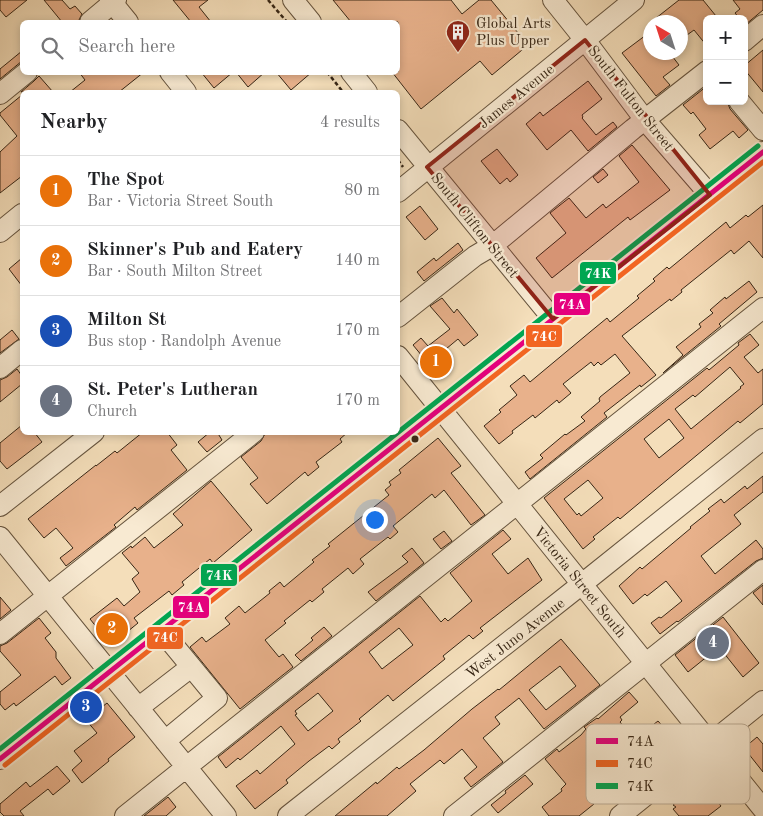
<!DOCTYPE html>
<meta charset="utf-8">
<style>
:root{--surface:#fff;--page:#f2f2f2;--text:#202124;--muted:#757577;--line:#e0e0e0;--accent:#8f2418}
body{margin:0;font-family:"Old Standard TT",serif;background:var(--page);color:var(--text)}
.controls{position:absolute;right:15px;top:15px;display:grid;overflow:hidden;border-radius:8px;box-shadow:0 2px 8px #0003}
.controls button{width:45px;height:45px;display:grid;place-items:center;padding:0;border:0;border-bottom:1px solid var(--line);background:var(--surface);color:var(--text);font:25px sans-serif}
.compass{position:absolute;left:643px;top:15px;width:45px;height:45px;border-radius:50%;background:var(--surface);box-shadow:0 2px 8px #0003;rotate:321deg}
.you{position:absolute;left:374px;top:519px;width:18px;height:18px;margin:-12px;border:4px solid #fff;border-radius:50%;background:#1a73e8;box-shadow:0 0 0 8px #1a73e833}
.badge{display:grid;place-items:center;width:32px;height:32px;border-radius:50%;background:var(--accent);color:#fff;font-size:16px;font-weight:700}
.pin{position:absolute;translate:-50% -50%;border:2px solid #fff;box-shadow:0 1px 5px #0006}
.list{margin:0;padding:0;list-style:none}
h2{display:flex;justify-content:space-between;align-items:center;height:65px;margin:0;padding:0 20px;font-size:21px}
h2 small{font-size:16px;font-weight:400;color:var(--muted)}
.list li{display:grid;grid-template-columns:32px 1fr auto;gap:15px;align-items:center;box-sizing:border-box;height:70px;padding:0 20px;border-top:1px solid var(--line)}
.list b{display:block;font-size:19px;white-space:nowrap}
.list p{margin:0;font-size:16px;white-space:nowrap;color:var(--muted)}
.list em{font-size:16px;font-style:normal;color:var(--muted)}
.icon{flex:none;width:28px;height:28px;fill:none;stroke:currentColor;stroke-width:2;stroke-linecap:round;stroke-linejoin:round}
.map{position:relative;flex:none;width:763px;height:816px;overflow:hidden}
.search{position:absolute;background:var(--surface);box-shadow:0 2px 8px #0003;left:20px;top:20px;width:380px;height:55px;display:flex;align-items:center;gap:12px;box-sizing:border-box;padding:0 18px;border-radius:8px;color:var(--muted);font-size:19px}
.panel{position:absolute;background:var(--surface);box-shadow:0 2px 8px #0003;left:20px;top:90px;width:380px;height:345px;border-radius:8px}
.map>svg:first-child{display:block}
</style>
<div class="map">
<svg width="763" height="816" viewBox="0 0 763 816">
<rect width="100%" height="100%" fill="#f4deba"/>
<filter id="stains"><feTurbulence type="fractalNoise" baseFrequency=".004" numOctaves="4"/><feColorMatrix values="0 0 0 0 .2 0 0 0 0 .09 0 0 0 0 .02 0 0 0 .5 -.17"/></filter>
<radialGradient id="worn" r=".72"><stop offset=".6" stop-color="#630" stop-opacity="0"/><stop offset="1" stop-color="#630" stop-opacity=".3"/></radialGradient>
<!-- building -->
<path fill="#e8b18b" stroke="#372615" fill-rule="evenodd" d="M0,0h27l-21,17 -6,-7z
M44,0h18l8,9 5,-3 7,8 -4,8h-16z
M173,0h35l-9,7 12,15h-20z
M333,0h118l11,14 17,-14h12l37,45 -36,30 -12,-14 -59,48 -29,-37h6v-50h-47z
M679,0h24l13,16 -4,3h-5v27l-13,-16 -14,10v-18h-29z
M733,0h30v10l-18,15 -1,-6h-4l-5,-6 5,-4z
M650,32v20h19l10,13 -16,12 7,8 -14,11 -34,-43z
M763,50v42l-19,-23v-3z
M22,51v10l-22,18v-10z
M79,72h65l-25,20h-49l15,-12z
M201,72h32l-19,16z
M236,72h29l-17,15z
M276,72h36l-21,18z
M39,76l14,16h-32l13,-11z
M588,81l14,18 -20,16 1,2 -1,1 14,17 17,-13 4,5 -29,24 -17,-21 -24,20 -21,-26 14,-12 3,4z
M707,86v15h20l3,8 18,21 -9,8 -6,-7 -23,18 -11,-14 7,-6 -13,-17 -2,2 -8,-9z
M22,95v81l-22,17v-41l17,-16 -17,-21v-2z
M632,145l38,45 -40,30 -2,-3 -76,61 -16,-20 30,-25 -16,-20 19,-15 17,20 17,-14 3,4 33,-26 -20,-26z
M497,149l21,26 -8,7 -3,-4 -7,6 -19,-23z
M603,169l5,6 -10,8 -5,-6z
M763,205v53l-14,-17 -15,13 -3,-4 -50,40 1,2 -11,9 -1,-2 -48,37 34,39 -15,12 -1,-2 -36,28 3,4 -77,62 -5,-7 18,-14 -3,-3 25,-21 1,1 19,-14 -4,-4 19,-16 -1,-2 1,-2 30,-24 -15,-19 -14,11 -3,-3 -4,4 -3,-4 -28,22 8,9 -12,10 -2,-3 -22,18 -2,-3 -21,16 1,2 -14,11 -15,-18 17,-14 -2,-2 18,-15 -7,-9 14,-11 6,7 60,-50 17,-14 3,4 29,-24 -2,-2 18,-15 -2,-2 14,-12 2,2 57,-47 4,6 16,-13 2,2z
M420,206l18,23 -13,11 -19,-23z
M458,243l5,7 -39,31 -7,-9 17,-14 2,3z
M22,258v28l-13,-17z
M749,281l8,11 -38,32 2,2 -58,47 20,-18 -7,-8 25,-20 -2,-3 14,-11 -3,-3 15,-13 1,2z
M442,298l12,15 3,-4 21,26 -14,11 -6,-7 -18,15 12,15 -11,10 -28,-34 8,-7 7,8 22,-17 -20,-23z
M12,330l7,9 -19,14v-13z
M750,334l9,11 -15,12 14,16 5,-4v35l-23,19 -2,-2 -118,98 -2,-2 -25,20 2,2 -12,10 -39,-51 163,-130 2,2 30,-25 -1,-2zM730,367l14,17 -4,3 1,1 -50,41 -16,-20 18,-14 2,2zM669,419l15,19 -25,20 -15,-19zM588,480l15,18 -22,18 -2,-3 -2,2 -13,-16z
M17,369l5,7v8l-22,18v-22l7,-3z
M22,425v7h12l8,10 -35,27 -7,-8v-18z
M143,432h24l10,13 -6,5 16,20 -50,40 -2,-3 -21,18 2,2 -50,39 -6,-8 13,-10 -17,-20 -12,10 -16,-19 68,-54v1l19,-15 2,2z
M210,432h7l5,8 -15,12 -9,-10z
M348,432l-8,7 2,3 -26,20 3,5 -11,9 -3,-4 -38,32 -17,-20 8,-6 -17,-21 20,-16 5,-9z
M438,438l23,28 -10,7 34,42 -14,10 -27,-35 -9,8 -3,-4 -39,32 5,6 -8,7 -2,-2 -28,22 4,5 -11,10 -5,-6 -26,21 2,3 -12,10 -2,-2 -26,21 2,2 -21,17 14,17 4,-3 10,13 -53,42 -50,-62 12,-10 4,5 24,-18 -5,-6 14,-12 6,7 25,-20 -1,-2 11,-9 4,5 30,-25 -2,-2 18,-14 -2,-2 61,-49 -4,-5 6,-5 -2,-3 12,-9 -2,-3z
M763,476v16l-29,23 7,9 -40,32 14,18 41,-34 7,9v9l-7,3 -78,61 -1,-1 -17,13 -9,-11 8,-6 2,1 21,-17 -16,-20 -19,15 -2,-2 -12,10 -14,-18 21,-19 2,2 49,-41 -1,-1 20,-16 -2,-2 13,-10 3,4 21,-17 2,3z
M211,481l41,49 -39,33 -3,-4 -28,23 2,3 -12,10 -3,-4 -35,27 4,5 -27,22 -21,-26 27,-21 7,8 16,-14 -8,-13 7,-6 -17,-20 9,-7 1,2 13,-11 9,11 29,-23 -10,-11z
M503,530l8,9 -19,15 16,20 20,-16 14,22 -62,48 3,3 -10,8 -4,-4 -26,21 2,3 -52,42 -5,-6 -29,24 2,2 -23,18 2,3 -8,7 -3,-3 -20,15 -23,19 2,3 -33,26 -19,-23 21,-16 3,4 35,-30 -14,-18 -41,34 -2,-2 -12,10 -8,-11 202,-161 21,26 4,-4 3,3 24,-20 -22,-28zM399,628l14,17 -31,24 -13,-17zM318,693l15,18 -25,20 -13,-16 2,-1 -2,-3z
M444,531l8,10 -11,8 -8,-10z
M412,548l12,15 -48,38 -8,-9 40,-30 -6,-6z
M763,585v20l-10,-12z
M0,597l11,13 -11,9z
M723,617l36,46 -16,14 -24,-30 -31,25 -13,-17z
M39,618l12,15 -6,5 11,14v6l15,20 -9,7 -7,-9 -39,30 -2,-3 -9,7 -5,-6v-12l21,-17 -21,-24v-5l7,-3z
M324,627l8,9 -31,25 -6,-6 18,-15 -2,-2z
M561,639l39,46 -56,44 -25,-31 -24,19 5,7 -17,14 20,24 -32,25 -7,-9 13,-11 -15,-18 -18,15 -4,-4 -30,24 6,7 -29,25h-52l41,-34 1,2 20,-17 2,2 25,-19 48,-41 26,-20 1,1zM560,666l16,20 -30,24 -17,-20z
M629,692l9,10 -18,15 2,3 -2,2 13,16 6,-4 1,1 18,-14 16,18 -11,9 -1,-2 -42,36 -1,-1 -26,21 1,2 -15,12h-30l-7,-9 20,-16 -1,-2 5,-5 -21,-25 12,-10 2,3 22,-17 5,-6 -2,-2 13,-9 1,1z
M107,703l28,34 -27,22 1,2 -27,22 -10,-13 10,-9 -8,-10 23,-18 -11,-13z
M757,737l6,7v28l-19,-24z
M57,766l13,15 -17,14 -5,-6 -28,22 4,5h-20l-4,-4v-8l26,-22 4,5z
M525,775l8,9 -35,29 -7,-8 15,-12 -1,-2z
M702,781l19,25 -13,10h-29l-6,-7 3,-2 -3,-2z
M168,797l8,10 -10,9h-22z"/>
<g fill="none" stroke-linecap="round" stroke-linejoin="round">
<!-- minor casing -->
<g stroke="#66543e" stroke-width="22">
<path id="minor" d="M110,0l18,22
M293,0l18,22
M553,0l32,40 60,80 65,75
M90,22l26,-22
M744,41l19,-16
M170,72l16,20
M351,72l16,20
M0,94l27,-22
M739,101l24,29
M398,130l155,189
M398,192l236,-192
M0,232l22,-18
M398,317l77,-61 17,-10 141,-117 74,-58
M398,356l365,453
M0,368l22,-18
M0,506l94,-74
M0,537l226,279
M161,630l56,68 -52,43
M0,634l254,-202
M138,708l53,-41
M0,759l763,-607
M125,816l638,-508
M288,816l294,-232 181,-145
M454,816l309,-246
M620,816l143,-115"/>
</g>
<!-- path -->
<path stroke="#372615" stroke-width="2.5" stroke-dasharray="4 2.5" stroke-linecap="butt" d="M268,0l19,22
M327,72l16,20
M398,160l5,7"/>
<!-- minor -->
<use href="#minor" stroke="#f8ead2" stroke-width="20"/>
<!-- bus-1 casing -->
<g stroke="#f8ead2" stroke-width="9">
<path id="bus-1" d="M0,759l763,-607"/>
</g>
<!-- bus-2 casing -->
<g stroke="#f8ead2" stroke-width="9">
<path id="bus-2" d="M5,765l758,-603"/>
</g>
<!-- bus-3 casing -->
<g stroke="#f8ead2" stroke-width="9">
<path id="bus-3" d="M0,749l758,-603"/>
</g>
<!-- bus-1 -->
<use href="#bus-1" stroke="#e5007d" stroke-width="5"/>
<!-- bus-2 -->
<use href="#bus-2" stroke="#f26522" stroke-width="5"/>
<!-- bus-3 -->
<use href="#bus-3" stroke="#00a651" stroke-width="5"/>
</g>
<!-- marked area -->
<path fill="#8f2418" fill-opacity="0.2" stroke="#8f2418" stroke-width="4" stroke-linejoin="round" d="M585,40l125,155 -157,124 -126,-152z"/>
<!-- icons -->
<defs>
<g id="building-pin" transform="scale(1.25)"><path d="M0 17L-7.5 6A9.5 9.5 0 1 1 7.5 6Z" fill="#8f2418" stroke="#f8ead2"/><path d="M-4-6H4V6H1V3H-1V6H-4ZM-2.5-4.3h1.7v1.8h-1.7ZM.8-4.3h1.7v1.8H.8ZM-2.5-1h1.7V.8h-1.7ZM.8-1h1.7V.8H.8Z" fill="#fff"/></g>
</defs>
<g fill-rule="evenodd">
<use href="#building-pin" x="458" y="32"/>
</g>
<!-- markers -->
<circle fill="#372615" stroke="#f8ead2" stroke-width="2" cx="415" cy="439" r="4.5"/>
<g text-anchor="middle" stroke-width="4.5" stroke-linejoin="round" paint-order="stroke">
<!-- poi labels -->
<g font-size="15" fill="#372615" stroke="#f8ead2" text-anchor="start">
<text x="476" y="28">Global Arts<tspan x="476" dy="17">Plus Upper</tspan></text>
</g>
<!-- street labels -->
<g font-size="15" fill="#372615" stroke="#f8ead2">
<text transform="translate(516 96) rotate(-39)" y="5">James Avenue</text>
<text transform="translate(631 98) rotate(52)" y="5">South Fulton Street</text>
<text transform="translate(475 225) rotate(51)" y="5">South Clifton Street</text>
<text transform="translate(580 582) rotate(51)" y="5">Victoria Street South</text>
<text transform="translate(515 638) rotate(-38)" y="5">West Juno Avenue</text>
</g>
</g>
<!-- legend -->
<rect x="586" y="724" width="164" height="80" rx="8" fill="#f8ead2" stroke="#beaf99" stroke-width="1"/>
<rect x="596" y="738" width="22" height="6" fill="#e5007d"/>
<rect x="596" y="760" width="22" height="7" fill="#f26522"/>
<rect x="596" y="783" width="22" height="6" fill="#00a651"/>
<g font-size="14" fill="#372615">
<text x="627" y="746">74A</text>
<text x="627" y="768">74C</text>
<text x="627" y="791">74K</text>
</g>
<g stroke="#f8ead2" stroke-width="2">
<rect x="579" y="261" width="38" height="24" rx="5" fill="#00a651"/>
<rect x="553" y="292" width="38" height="24" rx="5" fill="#e5007d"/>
<rect x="525" y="324" width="38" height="24" rx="5" fill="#f26522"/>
<rect x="200" y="563" width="38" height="24" rx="5" fill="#00a651"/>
<rect x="172" y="595" width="38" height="24" rx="5" fill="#e5007d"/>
<rect x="146" y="626" width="38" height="24" rx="5" fill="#f26522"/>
</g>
<g font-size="14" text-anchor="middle" font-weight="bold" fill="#fff">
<text x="598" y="278">74K</text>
<text x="572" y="309">74A</text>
<text x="544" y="341">74C</text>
<text x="219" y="580">74K</text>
<text x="191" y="612">74A</text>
<text x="165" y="642">74C</text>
</g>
<rect width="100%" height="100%" filter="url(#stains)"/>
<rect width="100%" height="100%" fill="url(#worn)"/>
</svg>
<div class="controls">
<button>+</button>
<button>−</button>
</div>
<svg class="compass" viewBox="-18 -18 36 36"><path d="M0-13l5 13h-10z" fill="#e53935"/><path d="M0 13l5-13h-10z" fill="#757577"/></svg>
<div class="you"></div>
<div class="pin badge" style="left:436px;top:362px;background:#e8710a">1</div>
<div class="pin badge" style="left:112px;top:629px;background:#e8710a">2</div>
<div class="pin badge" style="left:86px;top:707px;background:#1a4fb4">3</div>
<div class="pin badge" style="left:713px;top:643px;background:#6b7280">4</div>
<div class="search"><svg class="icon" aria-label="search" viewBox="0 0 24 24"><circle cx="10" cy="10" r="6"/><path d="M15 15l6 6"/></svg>Search here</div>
<section class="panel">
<h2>Nearby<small>4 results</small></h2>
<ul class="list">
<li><span class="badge" style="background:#e8710a">1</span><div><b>The Spot</b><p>Bar · Victoria Street South</p></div><em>80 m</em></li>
<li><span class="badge" style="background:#e8710a">2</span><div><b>Skinner's Pub and Eatery</b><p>Bar · South Milton Street</p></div><em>140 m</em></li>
<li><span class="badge" style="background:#1a4fb4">3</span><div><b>Milton St</b><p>Bus stop · Randolph Avenue</p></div><em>170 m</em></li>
<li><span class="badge" style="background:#6b7280">4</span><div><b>St. Peter's Lutheran</b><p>Church</p></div><em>170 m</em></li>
</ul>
</section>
</div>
